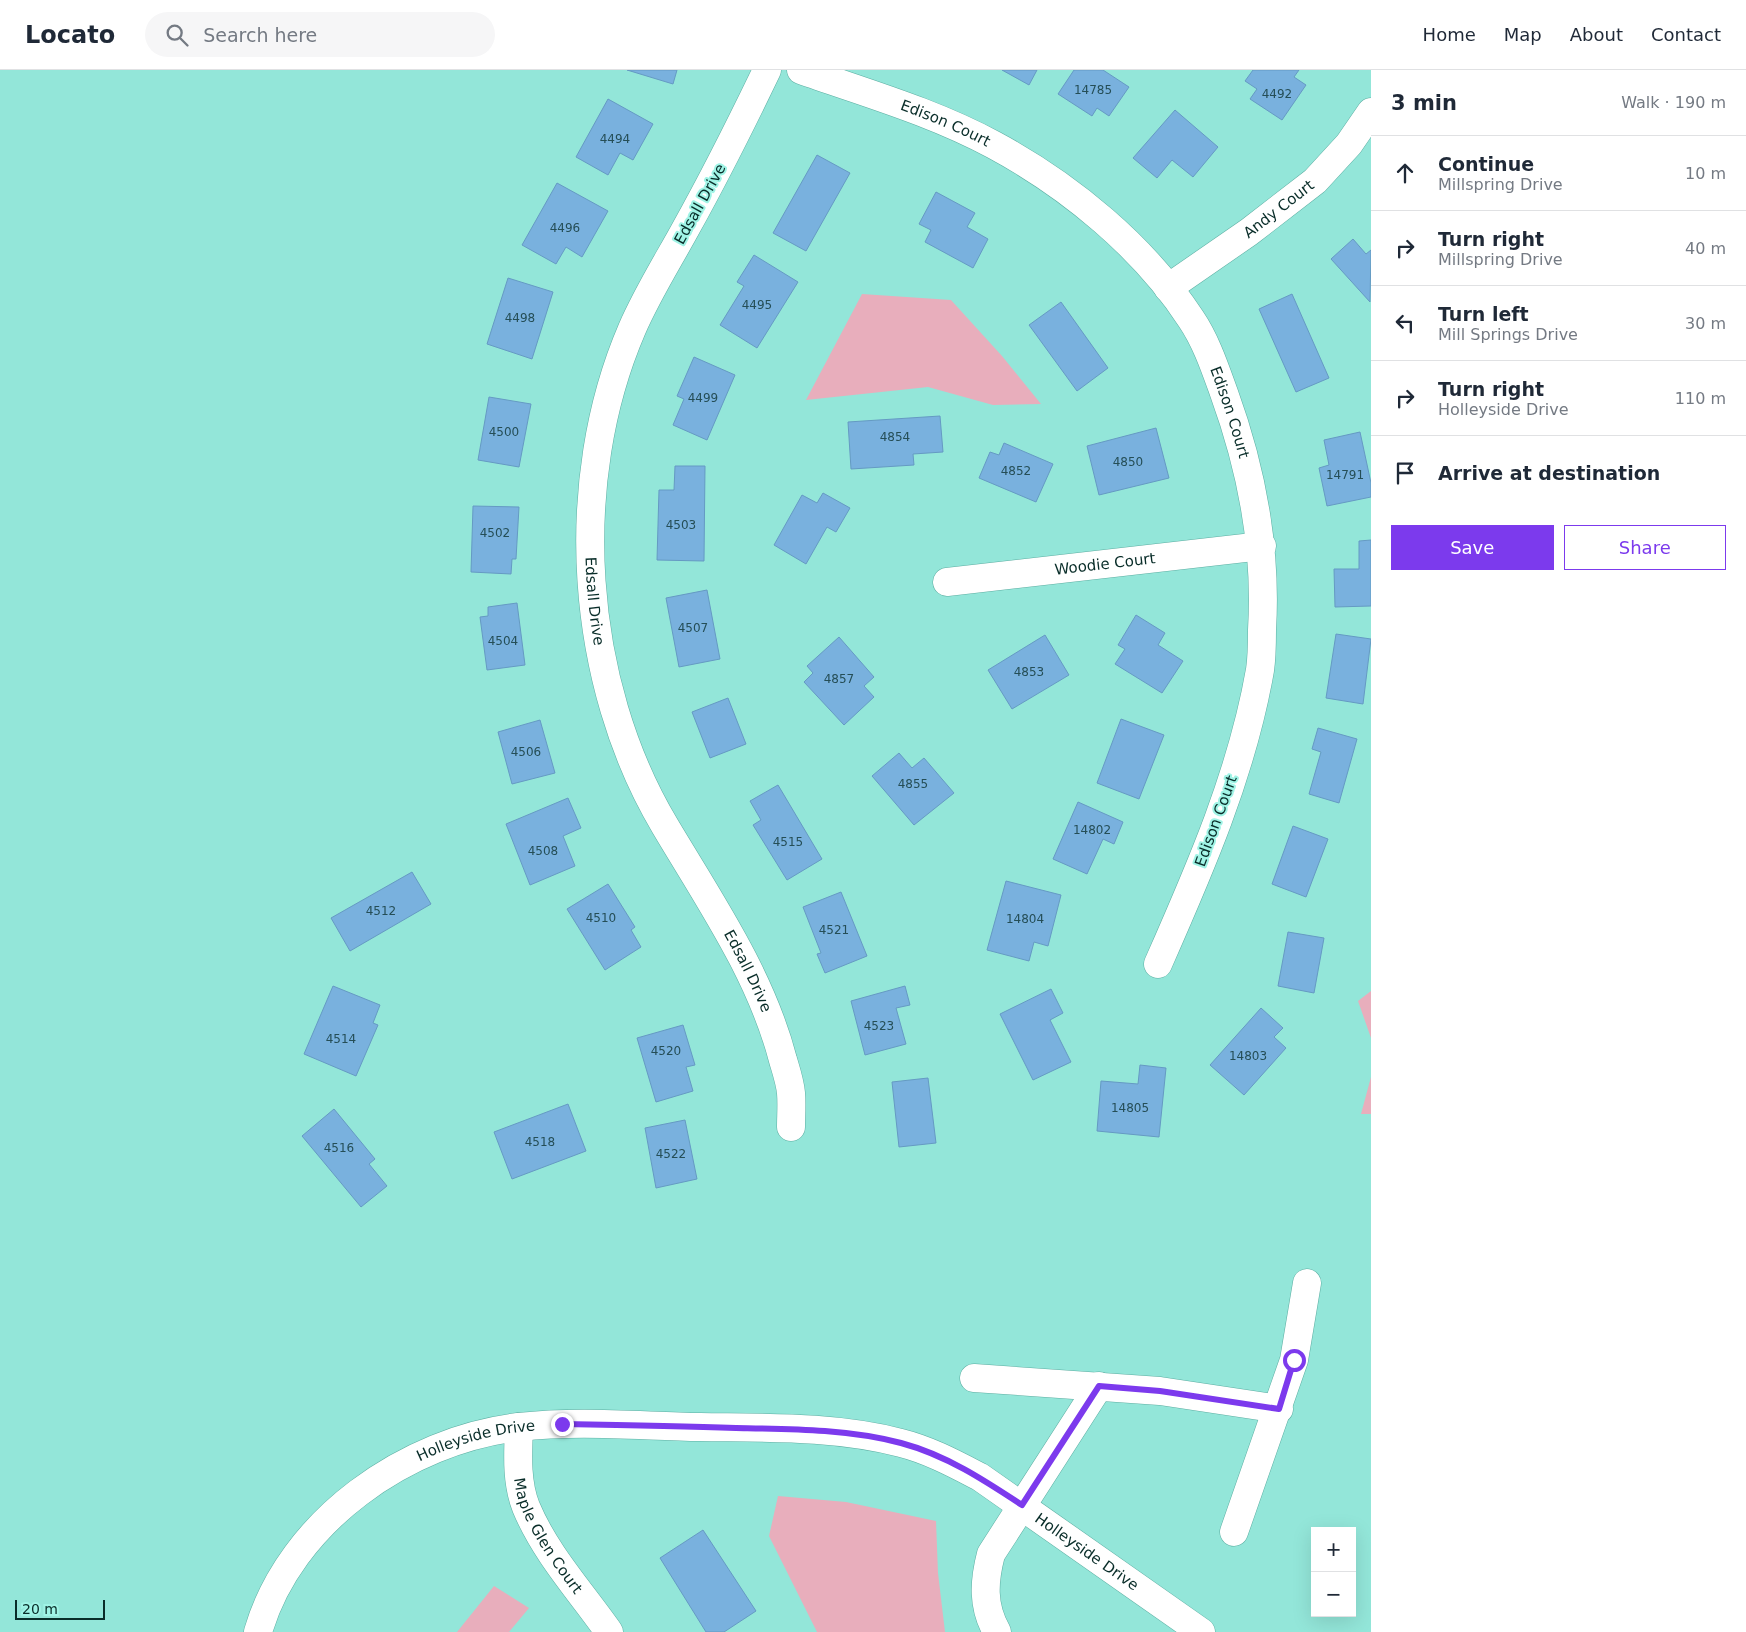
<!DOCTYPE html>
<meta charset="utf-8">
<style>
:root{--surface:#fff;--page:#f6f6f7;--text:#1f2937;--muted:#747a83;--line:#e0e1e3;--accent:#7c3aed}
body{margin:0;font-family:"DejaVu Sans",sans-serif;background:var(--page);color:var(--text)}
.controls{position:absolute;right:15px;bottom:15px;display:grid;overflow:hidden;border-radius:0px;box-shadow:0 5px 20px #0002}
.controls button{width:45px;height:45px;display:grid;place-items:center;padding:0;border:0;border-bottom:1px solid var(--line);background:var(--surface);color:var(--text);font:25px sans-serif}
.scale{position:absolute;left:15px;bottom:12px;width:90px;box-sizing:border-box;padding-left:5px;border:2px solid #092d29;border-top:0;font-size:14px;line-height:18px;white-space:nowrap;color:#092d29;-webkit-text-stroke:4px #a0f4e6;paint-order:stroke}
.stop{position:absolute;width:15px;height:15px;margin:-11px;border:4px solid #7c3aed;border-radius:50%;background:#fff}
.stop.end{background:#7c3aed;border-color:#fff;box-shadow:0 1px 5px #0008}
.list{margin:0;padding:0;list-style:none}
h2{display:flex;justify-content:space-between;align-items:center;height:65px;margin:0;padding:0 20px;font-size:21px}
h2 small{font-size:16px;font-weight:400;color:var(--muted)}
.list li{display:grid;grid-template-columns:32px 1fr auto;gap:15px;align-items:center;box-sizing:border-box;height:75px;padding:0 20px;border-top:1px solid var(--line)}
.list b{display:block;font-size:19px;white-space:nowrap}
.list p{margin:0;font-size:16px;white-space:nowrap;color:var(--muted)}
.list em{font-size:16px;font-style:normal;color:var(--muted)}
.actions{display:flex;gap:10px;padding:15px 20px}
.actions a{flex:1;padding:11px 0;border:1px solid var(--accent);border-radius:0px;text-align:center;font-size:18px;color:var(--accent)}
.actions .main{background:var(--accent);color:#fff}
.icon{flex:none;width:28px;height:28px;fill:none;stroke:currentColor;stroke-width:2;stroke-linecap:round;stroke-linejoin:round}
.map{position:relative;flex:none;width:1371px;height:1562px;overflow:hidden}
header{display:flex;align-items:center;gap:30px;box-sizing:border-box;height:70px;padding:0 25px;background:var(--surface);border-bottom:1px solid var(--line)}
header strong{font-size:24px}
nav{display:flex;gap:28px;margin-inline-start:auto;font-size:18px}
.search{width:350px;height:45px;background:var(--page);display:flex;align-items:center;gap:12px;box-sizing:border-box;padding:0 18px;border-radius:28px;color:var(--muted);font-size:19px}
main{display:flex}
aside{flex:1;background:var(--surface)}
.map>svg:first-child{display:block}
</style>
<header>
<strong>Locato</strong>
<div class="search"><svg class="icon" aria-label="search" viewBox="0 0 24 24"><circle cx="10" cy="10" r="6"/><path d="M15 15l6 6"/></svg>Search here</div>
<nav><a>Home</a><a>Map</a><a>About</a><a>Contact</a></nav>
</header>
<main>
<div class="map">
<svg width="1371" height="1562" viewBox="0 0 1371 1562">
<rect width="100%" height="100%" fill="#93e6d9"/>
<!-- green -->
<path fill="#e8aebc" d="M862,224l89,6 51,56 39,48 -48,1 -65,-18 -122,13z
M1371,921v47l-13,-37z
M1371,1007v37h-10z
M778,1426l68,6 90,19 2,52 7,59h-128l-48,-96z
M494,1516l35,22 -20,24h-52z"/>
<!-- building -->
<path fill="#79b1de" stroke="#659ac3" d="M627,0h50l-4,14z
M1002,0h35l-8,15z
M1074,0h29l26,17 -20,29 -12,-8 -5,8 -34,-22z
M1253,0h46l-5,7 12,8 -24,35 -32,-21 7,-10 -12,-8z
M608,29l45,25 -20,36 -13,-7 -12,22 -32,-18z
M1175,40l43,37 -25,30 -21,-17 -15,18 -24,-20z
M817,85l33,18 -44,78 -33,-18z
M557,113l51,28 -26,46 -16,-10 -10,17 -34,-19z
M936,122l39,21 -8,14 21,12 -15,29 -48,-26 6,-12 -12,-6z
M1353,169l13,15 5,-4 -1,52 -39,-43z
M754,185l44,27 -41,66 -37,-23 24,-39 -7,-4z
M508,208l45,14 -21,67 -45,-15z
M1292,224l37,84 -33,14 -37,-83z
M1061,232l47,66 -31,23 -48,-66z
M694,287l41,18 -28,65 -34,-15 11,-26 -7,-3z
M489,327l42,7 -12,63 -41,-7z
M940,346l3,36 -30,2 1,11 -63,4 -3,-47z
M1156,358l13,50 -70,17 -12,-49z
M1360,362l11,51v14l-44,9 -8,-38 10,-3 -5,-25z
M1004,373l49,21 -17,38 -57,-24 11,-26 9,3z
M675,396h30l-1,95 -47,-1 2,-70h15z
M823,423l27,15 -14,24 -9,-5 -21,37 -32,-19 28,-50 15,8z
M473,436l46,1 -3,52h-4l-1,15 -40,-2z
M1371,470v66l-36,1 -1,-38h25v-28z
M707,520l13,69 -41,8 -13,-69z
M517,533l8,62 -38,5 -7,-53 8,-1v-9z
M1136,545l29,18 -7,12 25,16 -21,32 -47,-29 10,-15 -7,-4z
M1336,564l35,5 -8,65 -37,-6z
M1045,565l24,40 -57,34 -24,-39z
M839,567l35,40 -10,9 10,11 -30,28 -40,-43 9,-9 -6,-7z
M728,628l18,46 -36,14 -18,-46z
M1121,649l43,16 -25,64 -42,-16z
M540,650l15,53 -43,11 -14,-52z
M1318,658l39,11 -18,64 -30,-9 12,-42 -9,-3z
M899,683l13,15 12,-10 30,35 -40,32 -42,-49z
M778,715l44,74 -35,21 -34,-55 8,-5 -11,-19z
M568,728l13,30 -18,8 12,30 -45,19 -24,-61z
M1078,732l45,20 -9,22 -11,-5 -16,35 -34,-15z
M1293,756l35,13 -22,58 -34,-13z
M412,802l19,32 -81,47 -19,-33z
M1006,811l55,14 -13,51 -14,-4 -5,19 -42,-11z
M608,814l27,43 -4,3 10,17 -36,23 -38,-61z
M841,822l26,64 -42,17 -8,-19 4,-1 -18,-46z
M1288,862l36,6 -10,55 -36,-7z
M333,916l47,19 -7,18 5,2 -22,51 -52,-22z
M905,916l5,19 -14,3 10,36 -41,11 -14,-54z
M1051,919l12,24 -13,7 21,42 -38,18 -33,-66z
M1261,938l22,20 -9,9 12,11 -42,47 -34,-30z
M683,955l12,40 -9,2 7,24 -37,11 -19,-64z
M1140,995l26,3 -7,69 -62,-6 4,-50 37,3z
M928,1008l8,65 -37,4 -7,-65z
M568,1034l18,47 -74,28 -18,-47z
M334,1039l41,50 -6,5 18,22 -26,21 -59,-71z
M685,1050l12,59 -41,9 -11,-60z
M703,1460l53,81 -32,21h-18l-46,-74z"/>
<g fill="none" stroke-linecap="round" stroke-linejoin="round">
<!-- street casing -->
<g stroke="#5caea2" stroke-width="29">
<g id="street">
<path id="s1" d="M767,0c-26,54 -52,106 -81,158 -18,33 -39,66 -54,101 -66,153 -53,353 33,497 44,74 96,149 118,234 3,10 7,22 8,33 1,11 0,23 0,34"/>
<path id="s2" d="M801,0c65,23 132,42 193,75 76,41 150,102 197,174 15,22 24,49 33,74 28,77 43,155 38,237 0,13 0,27 -2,40 -18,103 -60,199 -102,294"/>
<path id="s3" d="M1168,218l81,-56 66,-51 34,-37 22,-32"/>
<path id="s4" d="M947,512l315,-36"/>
<path d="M974,1308l186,13 119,18"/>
<path id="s5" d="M519,1357c-1,26 -3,55 7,80 19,46 55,85 83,125"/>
<path d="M1234,1462l60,-172 13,-77"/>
<path id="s6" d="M258,1562c32,-111 149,-192 261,-205 60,-7 121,-1 181,0 67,1 136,-1 201,16 28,7 54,21 79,34l221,155"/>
<path d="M997,1562c-15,-26 -13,-51 -6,-78l108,-168"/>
</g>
</g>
<!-- street -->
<use href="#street" stroke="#fff" stroke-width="28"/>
</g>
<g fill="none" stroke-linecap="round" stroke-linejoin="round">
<!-- route -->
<path stroke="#7c3aed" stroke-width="6" d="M562,1354c58,1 116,2 174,4 55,1 112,1 165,15 45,12 83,37 121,62l77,-119 61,5 119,18 15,-49"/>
</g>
<g text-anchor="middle" stroke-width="4" stroke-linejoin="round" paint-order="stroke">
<!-- number labels -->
<g font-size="12" fill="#254e56">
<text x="1093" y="24">14785</text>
<text x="1277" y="28">4492</text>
<text x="615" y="73">4494</text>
<text x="565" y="162">4496</text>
<text x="757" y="239">4495</text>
<text x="520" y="252">4498</text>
<text x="703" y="332">4499</text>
<text x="504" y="366">4500</text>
<text x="895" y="371">4854</text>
<text x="1128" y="396">4850</text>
<text x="1016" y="405">4852</text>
<text x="1345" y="409">14791</text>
<text x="681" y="459">4503</text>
<text x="495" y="467">4502</text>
<text x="693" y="562">4507</text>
<text x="503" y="575">4504</text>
<text x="1029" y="606">4853</text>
<text x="839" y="613">4857</text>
<text x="526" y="686">4506</text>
<text x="913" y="718">4855</text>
<text x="1092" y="764">14802</text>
<text x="788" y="776">4515</text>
<text x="543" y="785">4508</text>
<text x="381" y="845">4512</text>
<text x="601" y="852">4510</text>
<text x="1025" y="853">14804</text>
<text x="834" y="864">4521</text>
<text x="879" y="960">4523</text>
<text x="341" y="973">4514</text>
<text x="666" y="985">4520</text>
<text x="1248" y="990">14803</text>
<text x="1130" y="1042">14805</text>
<text x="540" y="1076">4518</text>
<text x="339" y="1082">4516</text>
<text x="671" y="1088">4522</text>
</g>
<!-- street labels -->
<g font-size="15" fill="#092d29" stroke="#a0f4e6">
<text dy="5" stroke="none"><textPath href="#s2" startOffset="154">Edison Court</textPath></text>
<text transform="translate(700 134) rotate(-61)" y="5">Edsall Drive</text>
<text dy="5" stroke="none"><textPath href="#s3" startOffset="136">Andy Court</textPath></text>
<text dy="5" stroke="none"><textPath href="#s2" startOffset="574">Edison Court</textPath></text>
<text dy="5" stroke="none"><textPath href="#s4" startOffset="159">Woodie Court</textPath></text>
<text dy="5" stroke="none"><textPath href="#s1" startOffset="570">Edsall Drive</textPath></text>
<text transform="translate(1216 751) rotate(-70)" y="5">Edison Court</text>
<text dy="5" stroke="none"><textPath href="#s1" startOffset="975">Edsall Drive</textPath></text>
<text dy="5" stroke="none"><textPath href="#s6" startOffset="305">Holleyside Drive</textPath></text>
<text dy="5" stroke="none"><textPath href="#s5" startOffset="116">Maple Glen Court</textPath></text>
<text dy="5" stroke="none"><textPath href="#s6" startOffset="950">Holleyside Drive</textPath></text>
</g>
</g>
</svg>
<div class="controls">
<button>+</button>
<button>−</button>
</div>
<div class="scale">20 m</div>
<div class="stop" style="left:1294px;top:1290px"></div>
<div class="stop end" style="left:562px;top:1354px"></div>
</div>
<aside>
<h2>3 min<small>Walk · 190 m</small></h2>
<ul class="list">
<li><svg class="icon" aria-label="ahead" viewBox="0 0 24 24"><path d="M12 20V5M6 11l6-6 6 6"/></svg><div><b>Continue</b><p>Millspring Drive</p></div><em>10 m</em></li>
<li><svg class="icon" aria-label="right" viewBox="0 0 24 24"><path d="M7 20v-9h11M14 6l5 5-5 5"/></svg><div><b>Turn right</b><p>Millspring Drive</p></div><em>40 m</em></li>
<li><svg class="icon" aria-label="left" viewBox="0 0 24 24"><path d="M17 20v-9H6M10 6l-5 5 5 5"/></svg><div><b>Turn left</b><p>Mill Springs Drive</p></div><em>30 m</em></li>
<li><svg class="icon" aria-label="right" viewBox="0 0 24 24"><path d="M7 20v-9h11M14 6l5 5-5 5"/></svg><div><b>Turn right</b><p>Holleyside Drive</p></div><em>110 m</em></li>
<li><svg class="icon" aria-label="arrive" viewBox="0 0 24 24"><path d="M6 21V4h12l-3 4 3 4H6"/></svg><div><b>Arrive at destination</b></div></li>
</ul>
<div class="actions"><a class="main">Save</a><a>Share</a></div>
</aside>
</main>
